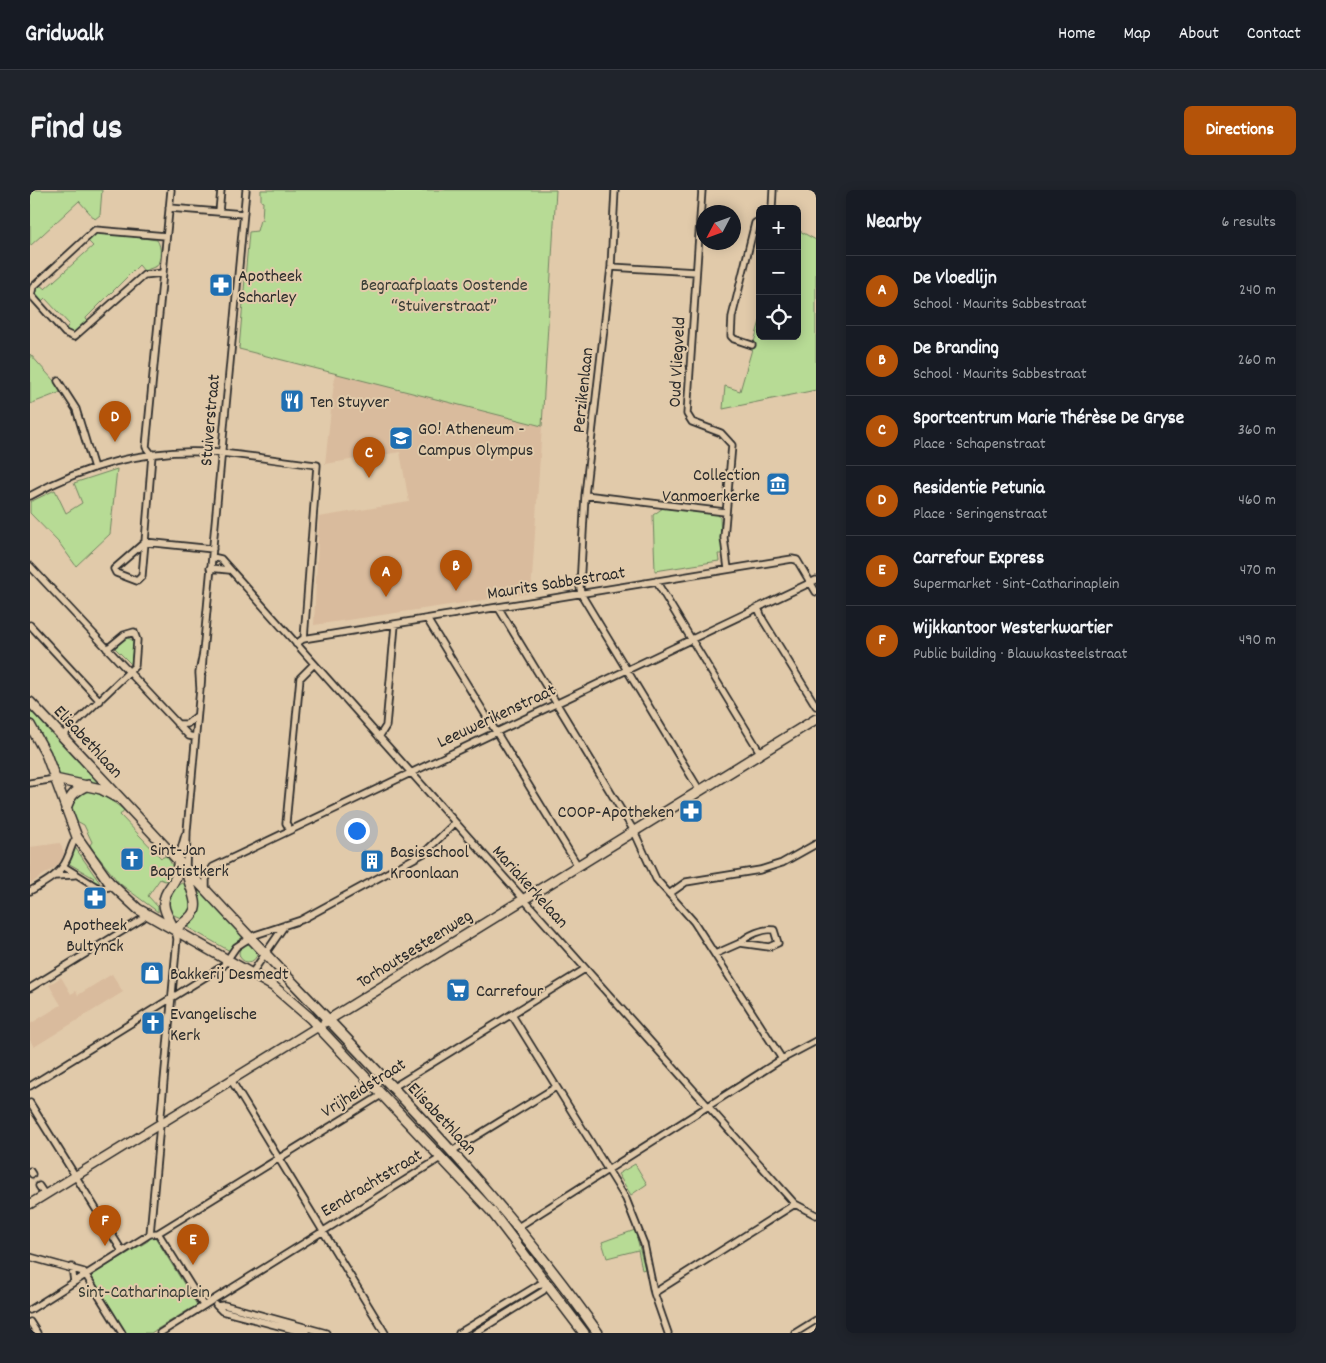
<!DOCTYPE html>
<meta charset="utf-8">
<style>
:root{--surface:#171b24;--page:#20242c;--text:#f1f3f6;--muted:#9ea1a6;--line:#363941;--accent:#b45309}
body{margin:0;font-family:Dekko,sans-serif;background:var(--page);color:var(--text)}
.controls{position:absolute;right:15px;top:15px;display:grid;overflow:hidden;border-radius:8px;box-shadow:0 2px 12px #0003}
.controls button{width:45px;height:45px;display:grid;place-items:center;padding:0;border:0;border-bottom:1px solid var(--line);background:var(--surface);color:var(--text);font:25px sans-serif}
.compass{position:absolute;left:666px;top:15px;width:45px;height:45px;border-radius:50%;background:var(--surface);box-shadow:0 2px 12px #0003;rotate:229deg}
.you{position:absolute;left:326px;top:640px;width:18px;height:18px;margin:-12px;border:4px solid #fff;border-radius:50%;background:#1a73e8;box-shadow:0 0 0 8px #1a73e833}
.badge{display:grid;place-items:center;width:32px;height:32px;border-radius:50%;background:var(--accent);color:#fff;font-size:16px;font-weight:700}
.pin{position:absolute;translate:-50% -41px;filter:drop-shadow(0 1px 2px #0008)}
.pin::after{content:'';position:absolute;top:26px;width:18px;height:15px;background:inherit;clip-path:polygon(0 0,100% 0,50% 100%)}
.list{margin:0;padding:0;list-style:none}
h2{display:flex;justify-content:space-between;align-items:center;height:65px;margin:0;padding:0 20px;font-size:21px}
h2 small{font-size:16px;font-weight:400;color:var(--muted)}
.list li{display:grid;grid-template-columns:32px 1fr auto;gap:15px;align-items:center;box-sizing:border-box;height:70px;padding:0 20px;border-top:1px solid var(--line)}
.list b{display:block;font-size:19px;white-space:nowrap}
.list p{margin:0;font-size:16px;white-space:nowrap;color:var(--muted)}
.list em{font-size:16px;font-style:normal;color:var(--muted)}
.icon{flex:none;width:28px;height:28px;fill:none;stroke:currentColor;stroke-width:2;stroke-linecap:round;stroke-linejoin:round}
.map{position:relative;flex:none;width:786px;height:1143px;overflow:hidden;border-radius:8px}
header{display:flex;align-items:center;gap:30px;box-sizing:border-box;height:70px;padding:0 25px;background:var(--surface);border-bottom:1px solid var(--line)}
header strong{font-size:24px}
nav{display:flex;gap:28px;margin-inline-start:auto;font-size:18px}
.intro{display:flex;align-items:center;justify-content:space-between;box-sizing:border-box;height:120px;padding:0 30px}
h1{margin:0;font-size:35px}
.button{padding:12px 22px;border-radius:8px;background:var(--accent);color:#fff;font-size:18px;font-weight:700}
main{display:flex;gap:30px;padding:0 30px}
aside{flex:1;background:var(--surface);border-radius:8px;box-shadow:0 2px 12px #0003}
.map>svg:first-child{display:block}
</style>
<header>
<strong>Gridwalk</strong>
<nav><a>Home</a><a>Map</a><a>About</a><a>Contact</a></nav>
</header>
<div class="intro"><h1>Find us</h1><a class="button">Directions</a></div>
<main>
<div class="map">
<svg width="786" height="1143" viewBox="0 0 786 1143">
<rect width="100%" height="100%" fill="#e1caaa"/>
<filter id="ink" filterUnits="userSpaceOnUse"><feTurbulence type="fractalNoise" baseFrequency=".02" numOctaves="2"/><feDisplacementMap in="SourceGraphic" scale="10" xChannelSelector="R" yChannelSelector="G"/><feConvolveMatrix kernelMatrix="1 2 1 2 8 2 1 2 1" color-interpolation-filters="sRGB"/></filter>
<g filter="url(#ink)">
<!-- built -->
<path fill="#d9bb9d" d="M305,183l207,53 -11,167 -217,32 5,-108 90,-15 -9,-50 -75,12z
M30,653l4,10 -3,8 -4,5 -27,18v-37z
M82,784l11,18 -89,55 -4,-7v-16l31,-19 -12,-20 12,-8 10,17 5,-3 2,4z"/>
<!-- green -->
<path fill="#b7db95" stroke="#718360" d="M0,0h72l-2,25 -5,4 -16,-18 -49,45z
M231,0h295l-14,236 -303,-77 10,-117 8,-1 3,-11h2l1,-18 -2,-1z
M768,40l18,10v150l-93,19 2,-23 15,5 20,-70v15h37z
M69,42l58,8c5,7 4,19 0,26l-13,5 -5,-6 -53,53 2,6 -14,10 -8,-5 3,-5 -24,-26 -5,5 -5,-7v-6l5,-5 5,4 48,-43 -6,-6z
M0,164l24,27 7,11 -31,12z
M87,279l-7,65 -34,32 -16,-22 -30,-31v-11l25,-12 11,23 16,-10 -8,-20z
M633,318l55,6 2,4 2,36h-4l1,7 -64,10 -2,-56z
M96,447l8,4 -3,23 -17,-17z
M0,518l69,73v2l-40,-7 -13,-32 -16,-26z
M51,601c17,-1 31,10 43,19l-4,5 41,43 5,-2c7,8 8,13 4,23l-5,2 -5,-2 -12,17 10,11v5l-39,-29 -26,-33 -3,-5 2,-3 -8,-17 -9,-5 -4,-19z
M44,656l26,37 -9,-2 3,-3 -26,-15z
M152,693l4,2 4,8 2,16 -11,9 -10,-4c-5,-12 -2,-25 11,-31z
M166,695l48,50 -14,16 -43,-24c14,-13 15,-23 7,-41z
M209 763a9 9 0 1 1 18 0a9 9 0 1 1-18 0Z
M605,974l12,20 -16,11 -13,-21z
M605,1040l10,39 -3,1 -4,-20 -31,8 -5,-16z
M125,1047l42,68 -2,3 -5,1 -39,24h-26l-33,-54v-4l56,-34 2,-3z"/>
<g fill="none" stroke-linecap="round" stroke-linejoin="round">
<!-- minor-tunnel -->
<path stroke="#bdaa91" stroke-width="5.5" stroke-dasharray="5.5 3" stroke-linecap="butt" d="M2,984l7,12"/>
<!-- minor casing -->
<g stroke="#2b2b2b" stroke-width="9">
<path id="minor" d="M585,0l-4,77 -26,228 -5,92 1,7 119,197
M672,0l-15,224 5,8 29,11 11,12 -8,93 4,31
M139,18l74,6
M742,19l1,-19
M189,22l2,-22
M581,77l85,5
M133,83l-19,2 -70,62 -9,-4 -34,-38 2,-8 62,-57 71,6
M722,155l-18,-6 -3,-3 1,-19 23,-94 5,-3
M28,191l18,28 18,59
M122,265l-6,-8 25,-257
M122,265l-7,87 -31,27 2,4 21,8 5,-5 3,-34 68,7
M555,305l140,17
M0,306c53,-30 116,-47 176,-44 37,2 74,9 111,13l-13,174
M182,367l9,2 574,645 21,11
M0,376l159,170 6,1
M180,378l19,2
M626,391l105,173
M468,417l136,224 22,48 38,43 88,137
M728,418l5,12 53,86
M397,429l151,247
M0,435l70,76
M266,454l7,-5 489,-80 5,1 19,32
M171,496l2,-30
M147,534h10l10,-8
M32,546l73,-70 2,-26 -3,-8 -10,3 -17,14
M349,547l7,-11 9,-101
M0,593l25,-4
M260,640l-4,-7 14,-145 14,-14
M148,670l7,-25
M33,676l37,23 13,-3
M156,679l1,-38 13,-142 -1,-16 4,-20 43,-463
M25,686l19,-1
M0,701c14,-8 30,-16 37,-32 4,-8 4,-15 10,-22
M176,701v-12l7,-12 603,-287
M639,704l17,-12 74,-12 22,-7 34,-19
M685,764l25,-11 29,4 9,-4 -4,-13c-10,-2 -26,5 -34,13
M222,783l33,-48
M0,798l112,-69 5,-5
M482,825l114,184 18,45 10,49 14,40
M201,890l154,253
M0,896l193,-120 13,-19 6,-4 13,-8 46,-15 123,-67 31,-30
M362,898l193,-119
M0,913l92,148
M422,961l104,-64
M0,981l2,3
M9,996l6,9
M488,1037l264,-168 34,-18
M128,1043l45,72
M120,1044l27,-295 -2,-9
M0,1067l54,15 38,61
M42,1077l2,15
M624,1103l141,-89
M186,1115l6,6 84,22
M187,1116l7,-1 102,28
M0,1120l120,-76 8,-1 225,-139
M0,1132l7,11
M130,1143l282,-176
M429,1143l81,-49 8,-1
M445,1143l68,-42 5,-8
M765,1143l21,-13"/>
</g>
<!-- tertiary casing -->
<g stroke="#2b2b2b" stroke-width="11">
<path id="tertiary" d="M0,1014l289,-178"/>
</g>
<!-- primary casing -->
<g stroke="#2b2b2b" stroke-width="12">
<path id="primary" d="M0,512c90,95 178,192 269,287 105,110 212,219 299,344
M0,535l16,29 31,83 32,45 29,27 135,77 37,32 182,194 92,121
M25,589l46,10 15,8
M36,619c4,-14 9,-18 22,-24
M144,739c-3,-7 -10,-17 -10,-25 -1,-16 16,-19 14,-44
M144,739c35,-20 18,-28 12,-60
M295,832l491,-303"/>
</g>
<!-- minor -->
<use href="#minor" stroke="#e1caaa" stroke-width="5.5"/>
<!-- tertiary -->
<use href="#tertiary" stroke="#e1caaa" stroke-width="8"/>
<!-- primary -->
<use href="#primary" stroke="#e1caaa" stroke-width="9"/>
</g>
</g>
<!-- icons -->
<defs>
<g id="pharmacy-square" transform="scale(1.25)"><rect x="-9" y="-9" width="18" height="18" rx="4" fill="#1f6fb2" stroke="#e1caaa"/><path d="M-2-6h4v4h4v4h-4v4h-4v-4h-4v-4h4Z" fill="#fff"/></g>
<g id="restaurant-square" transform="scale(1.25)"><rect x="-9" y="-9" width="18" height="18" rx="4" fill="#1f6fb2" stroke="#e1caaa"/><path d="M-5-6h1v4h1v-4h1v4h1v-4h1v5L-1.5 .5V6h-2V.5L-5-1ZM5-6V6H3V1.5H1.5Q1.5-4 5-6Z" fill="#fff"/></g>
<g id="school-square" transform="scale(1.25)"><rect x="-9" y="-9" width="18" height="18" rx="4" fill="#1f6fb2" stroke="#e1caaa"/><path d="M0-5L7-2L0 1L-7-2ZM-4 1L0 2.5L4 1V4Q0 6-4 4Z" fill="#fff"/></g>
<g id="museum-square" transform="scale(1.25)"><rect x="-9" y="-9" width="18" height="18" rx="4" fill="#1f6fb2" stroke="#e1caaa"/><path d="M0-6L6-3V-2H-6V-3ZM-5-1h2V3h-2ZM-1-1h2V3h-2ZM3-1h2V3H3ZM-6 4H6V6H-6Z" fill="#fff"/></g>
<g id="church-square" transform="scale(1.25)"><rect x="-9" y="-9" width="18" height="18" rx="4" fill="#1f6fb2" stroke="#e1caaa"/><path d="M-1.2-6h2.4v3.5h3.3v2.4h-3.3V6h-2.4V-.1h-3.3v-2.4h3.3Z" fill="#fff"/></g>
<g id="building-square" transform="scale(1.25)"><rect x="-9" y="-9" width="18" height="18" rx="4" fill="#1f6fb2" stroke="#e1caaa"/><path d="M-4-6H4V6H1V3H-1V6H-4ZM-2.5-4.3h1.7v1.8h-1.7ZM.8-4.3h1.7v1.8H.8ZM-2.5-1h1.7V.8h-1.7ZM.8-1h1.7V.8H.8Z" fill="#fff"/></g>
<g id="shop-square" transform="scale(1.25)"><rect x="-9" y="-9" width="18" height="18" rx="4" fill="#1f6fb2" stroke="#e1caaa"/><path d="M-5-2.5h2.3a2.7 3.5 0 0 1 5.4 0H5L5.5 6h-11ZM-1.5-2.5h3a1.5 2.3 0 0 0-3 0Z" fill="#fff"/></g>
<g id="supermarket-square" transform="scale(1.25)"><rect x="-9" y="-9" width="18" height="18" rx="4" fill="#1f6fb2" stroke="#e1caaa"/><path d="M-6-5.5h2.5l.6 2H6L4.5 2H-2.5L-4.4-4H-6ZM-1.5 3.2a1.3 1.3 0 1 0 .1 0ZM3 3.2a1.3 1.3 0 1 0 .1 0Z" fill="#fff"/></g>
</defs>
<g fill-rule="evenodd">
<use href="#pharmacy-square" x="191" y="95"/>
<use href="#restaurant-square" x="262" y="211"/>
<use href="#school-square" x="371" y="248"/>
<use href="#museum-square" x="748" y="294"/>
<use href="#pharmacy-square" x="661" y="621"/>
<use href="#church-square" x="102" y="669"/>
<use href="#building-square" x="342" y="671"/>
<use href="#pharmacy-square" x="65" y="708"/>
<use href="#shop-square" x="122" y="783"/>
<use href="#supermarket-square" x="428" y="800"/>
<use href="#church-square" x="123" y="833"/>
</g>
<g text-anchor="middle" stroke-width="4" stroke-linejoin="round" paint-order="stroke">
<!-- poi labels -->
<g font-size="18" fill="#2b2b2b" stroke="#e1caaa" text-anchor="start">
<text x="208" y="91">Apotheek<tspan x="208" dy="21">Scharley</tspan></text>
<text x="280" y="217">Ten Stuyver</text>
<text x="388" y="244">GO! Atheneum -<tspan x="388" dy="21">Campus Olympus</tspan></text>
<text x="730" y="290" text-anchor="end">Collection<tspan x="730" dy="21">Vanmoerkerke</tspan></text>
<text x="644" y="627" text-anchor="end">COOP-Apotheken</text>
<text x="120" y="665">Sint-Jan<tspan x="120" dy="21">Baptistkerk</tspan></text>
<text x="360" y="667">Basisschool<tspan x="360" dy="21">Kroonlaan</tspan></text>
<text x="65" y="740" text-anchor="middle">Apotheek<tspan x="65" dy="21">Bultynck</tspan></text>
<text x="140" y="789">Bakkerij Desmedt</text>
<text x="446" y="806">Carrefour</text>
<text x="140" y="829">Evangelische<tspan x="140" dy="21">Kerk</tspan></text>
</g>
<!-- park labels -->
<g font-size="18" fill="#393d36" stroke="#e1caaa">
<text x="414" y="100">Begraafplaats Oostende<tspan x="414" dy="21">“Stuiverstraat”</tspan></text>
<text x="114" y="1107">Sint-Catharinaplein</text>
</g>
<!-- street labels -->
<g font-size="18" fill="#2b2b2b" stroke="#e1caaa">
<text transform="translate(646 172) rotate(-87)" y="6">Oud Vliegveld</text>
<text transform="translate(552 200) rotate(-84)" y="6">Perzikenlaan</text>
<text transform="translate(179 230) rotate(-85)" y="6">Stuiverstraat</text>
<text transform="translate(526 392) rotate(-9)" y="6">Maurits Sabbestraat</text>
<text transform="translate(466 525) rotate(-25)" y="6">Leeuwerikenstraat</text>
<text transform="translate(59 551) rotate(47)" y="6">Elisabethlaan</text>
<text transform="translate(501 696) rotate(48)" y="6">Mariakerkelaan</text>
<text transform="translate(384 758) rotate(-32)" y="6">Torhoutsesteenweg</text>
<text transform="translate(333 897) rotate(-32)" y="6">Vrijheidstraat</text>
<text transform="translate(413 928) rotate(47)" y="6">Elisabethlaan</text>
<text transform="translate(341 992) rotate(-31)" y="6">Eendrachtstraat</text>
</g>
</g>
</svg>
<div class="controls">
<button>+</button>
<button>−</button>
<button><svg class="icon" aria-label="locate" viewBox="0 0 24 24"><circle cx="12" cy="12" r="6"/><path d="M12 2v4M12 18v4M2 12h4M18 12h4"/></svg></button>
</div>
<svg class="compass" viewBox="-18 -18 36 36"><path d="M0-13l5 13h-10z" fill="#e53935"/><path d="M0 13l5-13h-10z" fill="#9ea1a6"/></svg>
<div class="you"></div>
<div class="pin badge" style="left:356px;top:407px">A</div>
<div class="pin badge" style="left:426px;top:401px">B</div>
<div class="pin badge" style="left:339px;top:288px">C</div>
<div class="pin badge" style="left:85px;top:252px">D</div>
<div class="pin badge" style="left:163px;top:1075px">E</div>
<div class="pin badge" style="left:75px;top:1056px">F</div>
</div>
<aside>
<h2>Nearby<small>6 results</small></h2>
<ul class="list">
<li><span class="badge">A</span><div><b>De Vloedlijn</b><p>School · Maurits Sabbestraat</p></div><em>240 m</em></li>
<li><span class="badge">B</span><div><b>De Branding</b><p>School · Maurits Sabbestraat</p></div><em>260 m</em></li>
<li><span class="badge">C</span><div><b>Sportcentrum Marie Thérèse De Gryse</b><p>Place · Schapenstraat</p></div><em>360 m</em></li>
<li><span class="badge">D</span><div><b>Residentie Petunia</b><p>Place · Seringenstraat</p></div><em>460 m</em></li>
<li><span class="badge">E</span><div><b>Carrefour Express</b><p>Supermarket · Sint-Catharinaplein</p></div><em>470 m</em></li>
<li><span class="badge">F</span><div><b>Wijkkantoor Westerkwartier</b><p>Public building · Blauwkasteelstraat</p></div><em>490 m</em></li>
</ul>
</aside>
</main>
